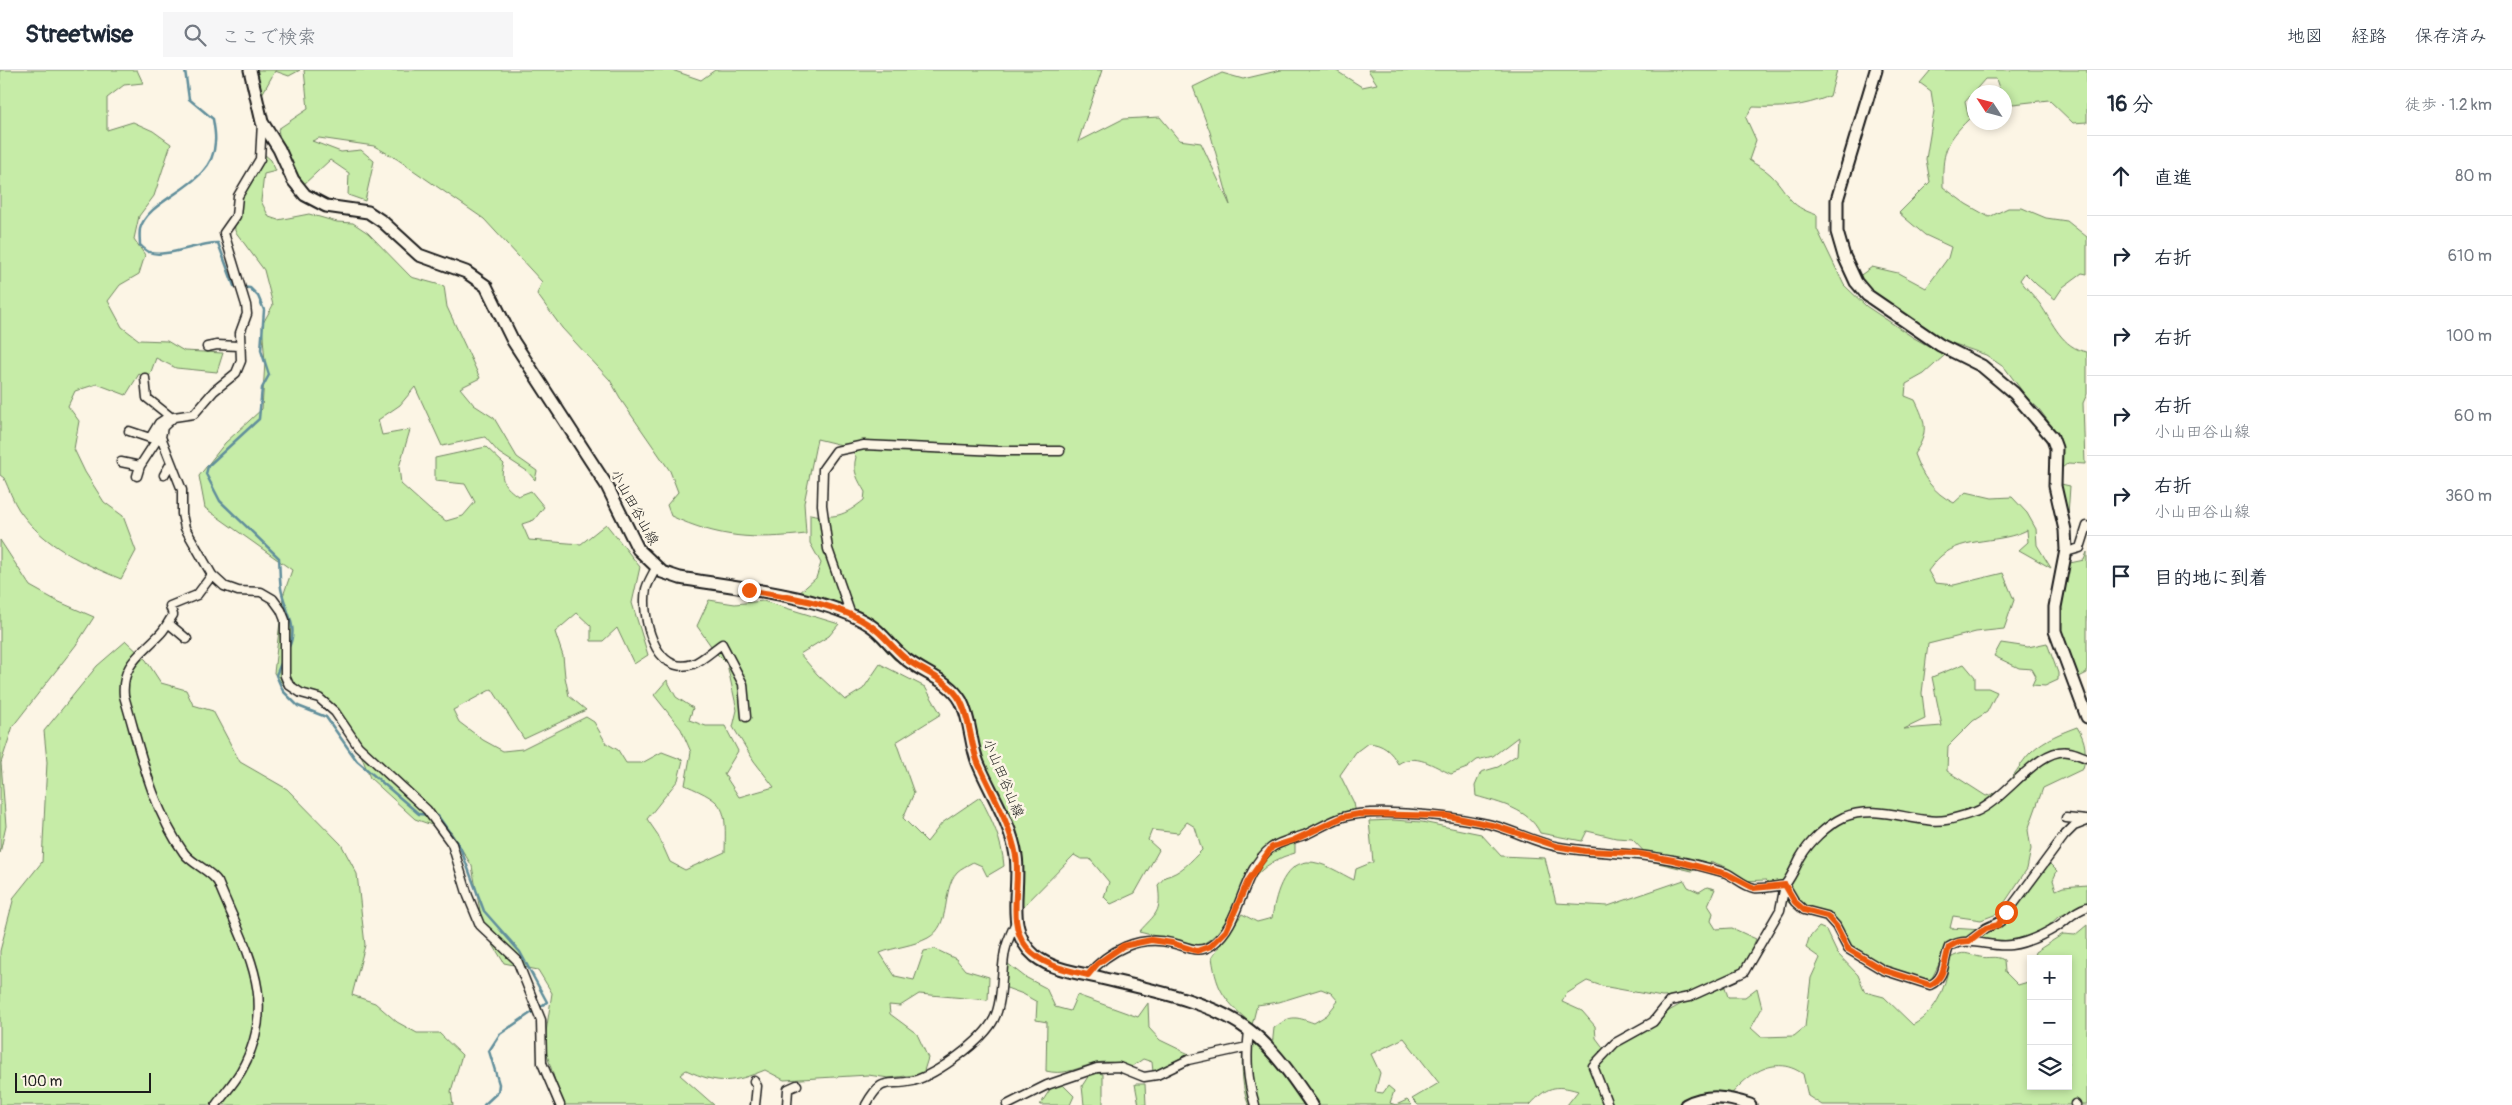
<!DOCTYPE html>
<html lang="ja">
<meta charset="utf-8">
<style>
:root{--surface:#fff;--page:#f6f6f7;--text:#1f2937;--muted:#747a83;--line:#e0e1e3}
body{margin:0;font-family:Pangolin,"Klee One",sans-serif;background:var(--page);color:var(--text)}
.controls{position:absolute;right:15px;bottom:15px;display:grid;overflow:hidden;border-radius:0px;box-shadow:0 2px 8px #0003}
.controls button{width:45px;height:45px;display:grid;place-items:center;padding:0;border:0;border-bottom:1px solid var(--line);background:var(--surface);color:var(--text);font:25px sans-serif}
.compass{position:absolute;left:1967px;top:15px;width:45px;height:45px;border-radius:50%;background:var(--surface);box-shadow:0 2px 8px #0003;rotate:306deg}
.scale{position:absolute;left:15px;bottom:12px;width:136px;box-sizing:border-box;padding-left:5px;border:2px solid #1c1c1c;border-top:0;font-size:14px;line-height:18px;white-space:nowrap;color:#1c1c1c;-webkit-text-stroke:4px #fcf5e5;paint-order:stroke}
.stop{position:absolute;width:15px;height:15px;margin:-11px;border:4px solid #ea580c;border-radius:50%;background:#fff}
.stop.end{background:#ea580c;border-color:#fff;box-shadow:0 1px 5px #0008}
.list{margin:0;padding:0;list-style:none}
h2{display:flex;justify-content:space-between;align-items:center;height:65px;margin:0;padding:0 20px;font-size:21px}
h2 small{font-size:16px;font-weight:400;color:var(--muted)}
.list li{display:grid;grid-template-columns:32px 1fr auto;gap:15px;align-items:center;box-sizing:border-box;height:80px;padding:0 20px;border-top:1px solid var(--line)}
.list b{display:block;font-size:19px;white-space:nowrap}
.list p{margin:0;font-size:16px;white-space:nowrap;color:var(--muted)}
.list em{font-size:16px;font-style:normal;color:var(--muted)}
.icon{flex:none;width:28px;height:28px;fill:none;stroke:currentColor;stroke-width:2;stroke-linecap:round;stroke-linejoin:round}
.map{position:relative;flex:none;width:2087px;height:1035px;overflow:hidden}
header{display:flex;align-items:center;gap:30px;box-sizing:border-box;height:70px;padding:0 25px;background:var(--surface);border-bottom:1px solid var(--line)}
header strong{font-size:24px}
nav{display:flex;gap:28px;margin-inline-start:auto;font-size:18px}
.search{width:350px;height:45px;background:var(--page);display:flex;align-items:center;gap:12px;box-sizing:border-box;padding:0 18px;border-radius:0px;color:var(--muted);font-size:19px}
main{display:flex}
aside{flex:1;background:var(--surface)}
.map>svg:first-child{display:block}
</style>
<header>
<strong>Streetwise</strong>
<div class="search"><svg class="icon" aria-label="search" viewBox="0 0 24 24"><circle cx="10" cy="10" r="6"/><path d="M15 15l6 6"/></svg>ここで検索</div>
<nav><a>地図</a><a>経路</a><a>保存済み</a></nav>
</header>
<main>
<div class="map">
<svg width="2087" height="1035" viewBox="0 0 2087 1035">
<rect width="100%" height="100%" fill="#fcf5e5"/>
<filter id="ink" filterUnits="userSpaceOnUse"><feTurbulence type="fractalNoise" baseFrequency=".02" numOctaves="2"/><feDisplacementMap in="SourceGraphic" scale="10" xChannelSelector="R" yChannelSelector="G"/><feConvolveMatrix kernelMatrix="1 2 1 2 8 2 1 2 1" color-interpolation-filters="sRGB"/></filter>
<g filter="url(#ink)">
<!-- green -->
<path fill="#c6eca7" stroke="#718462" d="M0,0h137l6,13 -19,2 -17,13v32l26,-8 20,9 18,13 -17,52 -15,20 -5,23 11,16 -6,19 -19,11 -12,16 14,26 17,13 28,1 17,10 39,2 -6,19 -41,-4 -20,-10 -8,22 -9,-6 -13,21 -29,-11 -22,7 -7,15 11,15 -5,28 11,23 19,30 19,14 13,35 -15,28c-39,-16 -77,-33 -102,-69 -6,-9 -10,-21 -15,-32l-4,-3z
M256,0h44l-11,6 -14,-5 -15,27z
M304,0h368l29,10 14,-10h387l-24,72 45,-23 37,-2 19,23 22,3 29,62 -20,-73 -17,-45 29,-14 21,6 38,-9h54l27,17 15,-3 -9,-14h469l-7,26c-28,11 -47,12 -77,11l-7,11 10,22 -7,20c7,5 16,9 22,15 20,20 15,30 46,40v14l27,56 22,21 48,32 31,17 -21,19 -18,10 -1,12 10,4c11,22 14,33 -1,54 8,22 19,39 40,49l12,-11 26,6 20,-1 15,16 9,16 1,16 14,23 -32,-18 9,-8 -1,-12c-27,14 -62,6 -86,26 -5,4 -9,10 -13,15l7,12 19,2 49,-12 11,27 -10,29 -28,3 -48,12 -6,49 3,26 -21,10 38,-3 -10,-49 32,-13 11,13v11h13l9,4 -10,20 -14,9 -25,25 -1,25 39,25c24,-5 30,-30 46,-45 13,-12 29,-18 45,-24 9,14 10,26 6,42l-40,19 -15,42 3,19 -4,20 -30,45 -16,6 -28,-4 -3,12 33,2 18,-2 33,-49 16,-15 7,7 -4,9 3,10 7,-3 24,-2v19l-29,13 -23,21 -22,8 -48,-2 -18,4 -19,38 -62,-21 -22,-18 -14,-26 -38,-15 -26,-26 -23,1 -17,-14 -14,-5 -20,9 -38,-9 -22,-23 -16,-1 -29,-7 -5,10 -42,-8c-11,-24 -40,-30 -64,-37l-1,-10 6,-14 17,-5 19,-12 1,-18 -25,19 -16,4 -10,8 -16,6c-17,-8 -36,-22 -53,-10 -7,-13 -15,-20 -30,-21l-12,9 -16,23 14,28 3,16 -41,5 -21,10v19c-63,16 -52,77 -101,95l-17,-7 -38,-9c17,-19 23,-19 19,-47l7,-8c16,-4 26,-16 37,-27l-7,-23 -8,-5 -9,11 -26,-3 -4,10 11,10 -24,43 -24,11 -7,-7 5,-15 -19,-23h-9l-7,-4 -56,57 -8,-70 -28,-59 -16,-79 -72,-45 -31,-34 -66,-30 19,-17 5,-15 -11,-20v-29c25,5 34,2 54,-14l1,-8c-7,-12 -13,-21 -9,-35l-6,-10 -33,-8 -13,64 2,31c-52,6 -87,4 -135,-18l-4,-11 11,-13 -8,-21 -47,-68 -13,-23 -48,-52 -25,-34 5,-12 -58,-63 -87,-60 -23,-13 -55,-8 -7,3 29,11 20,-2 13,11 -9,40 -17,-6 1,-22 -19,-13 -27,25 -23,-45 -2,-11 30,-20z
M1931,0h156v52l-14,1 -24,-23 -36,4 -14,-16 -3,-9h-11l-20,23 4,17c-24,23 -27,34 -26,68l23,17 23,13 19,-9h14l24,10 21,3 20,16v37l-5,-1 -19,14 -8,12 -18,-14 -12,-12 -5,7c6,8 14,16 20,24 13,19 22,44 47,48v42l-4,9 2,61 -17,-1 -6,5 -1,16 9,2 -2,30 -6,-11 -14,-84 -9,-12 -11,-10 -23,-31 -19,-13 -37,-13 -25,-12 -47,-31 -19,-22 14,-10 26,6 28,15 22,-30 3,-11 -26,-12 -26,-22 31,-31 -4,-23 8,-48 -3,-20 -11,-8z
M264,84l7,6 5,11 -12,3 -3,27 8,16 9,3 31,-6 28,8 16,1 15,10 43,44 33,9 3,21 33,71 -20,10 14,17 20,13 23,39 20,14 -2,9 -8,-9 -28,-18 -14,-16 -43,9 -27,-59 -15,18 -22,15 4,15 28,-5 -11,37 2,17 29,26 16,11 17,-5 12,-14 -10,-18 -30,-3v-23l51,-11 18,17c-5,16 1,23 14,32l13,-5 13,16 -10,13 -12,4 7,16 52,4 25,-20 34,43 -8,36 16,52 -14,9 -17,-36 -14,13h-12v-15l-14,-13 -22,19 8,24 2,21 4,19 17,14 -62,29 -32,-50 -39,21 6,12 24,18 20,11 19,-2 64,-32 8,5 12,21 12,7 8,13h16l20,-11 21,8 -5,20 -31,39 11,16 12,27 15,8 40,-18c1,-45 2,-49 -40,-67l6,-33 -10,-23 -27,-34 13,-15 9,17 17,11 -4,12 17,6h19l13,25 -14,23 15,23 35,-10 -20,-26 -21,-34 4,-17 -10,-46 -11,-11 -19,-27 12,-26 26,4 28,-3 76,23 -10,12 -29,18 17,20 28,26 18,-11 17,-25 45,23 16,27 -45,28 18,51 -11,25 24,24 15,-19 38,-26c12,23 22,43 24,69l-17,10 -5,-10 -9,-4c-5,3 -12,6 -16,10 -16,18 -5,53 -29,66 -15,8 -33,9 -48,15l15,23 19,4 10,-29 11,-2 21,10 9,11 24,7 -1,23 -69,-6 -19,12 -11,-1 1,9 27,20 11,24 -5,16 -34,4 -21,-3 -84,5 -19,-10c-32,13 -46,15 -79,0l-6,5 34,30h-155l-4,-24 -11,-36 8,-52 -14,-23 -34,-7 -21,-35 -11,-62 -21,-34 -36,-13 -45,-41 -12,-31 -29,-39 -45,-22 -10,-13 9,-77 9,-26 -87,-62 -6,-32 26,-33 37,-34 3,-47 -3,-37 11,-20 -9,-35 -29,-39 -1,-14 11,-33z
M0,470l30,46 27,15 37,16 -18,28 -63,81 -12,37 5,63 -6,27z
M2087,482v121l-8,4c-9,-19 -22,-42 -20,-63 1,-17 7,-34 11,-51l14,-3z
M126,571l20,19 15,23 25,7 7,15 20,6 27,51 47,27 54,55 16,30 8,71 -13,50 23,8 22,19 20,11h22l23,22 -11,36 2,14h-453v-154l14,-54 28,-35 5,-100 -3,-31 53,-65z
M2001,573l27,4 19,-4 11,30v7l-13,6 -13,-1 4,-9 -4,-7 -13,-1 -25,-12z
M1393,750l29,2 59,12 20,22 44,2 11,45 52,3 76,-26 4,7 11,5 8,-5 8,2 -7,16 5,8 -2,8 5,8 16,-1 24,11 -9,22 -12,16 -49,19 -24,1 -60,-11 -15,-5 -21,13 -4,8 20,9 13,15 1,12 9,12 30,-13 32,-25 25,-14 33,-11 3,10h17l12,-9 5,20 -11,20 10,9 33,-1 11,-9 6,-49 9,-20 -14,-10 3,-10 10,-11 7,3 11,23 21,22 7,17 19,5 29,28c26,-15 33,-40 37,-67 15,-8 16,-4 30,-1 9,2 15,-2 24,3l1,12 13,13 13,-4v105h37v-127h-35l2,-7 28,-18 12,1 12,-10v180h-265l-14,-9 -5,-22c-32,-23 -62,6 -80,31h-156l11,-14c-23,-7 -32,-4 -48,14h-112l-6,-6 27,-16 -35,-45 -33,16 9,19 -5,19 8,1 5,-7 6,5 -4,12 6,2 11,-5 5,5h-163c-8,-14 -8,-51 -5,-66l14,6 14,2 2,-19c17,-13 20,-12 40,-5l13,-8 11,-14 -7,-8 -10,-4 -42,13 -22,3 -5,20c-26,-25 -35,-31 -40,-68l30,-43 15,8 15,-4c3,-20 10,-53 35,-56 16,-1 34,12 47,18l2,-11 17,-7 -4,-41z
M1003,890l22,17 21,11 9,19 15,4 7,-16 61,22 10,-14 1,25 11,12 29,14 -36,18 -1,-10 -9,-3 -13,9c-36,-18 -52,11 -84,3l1,-49 -11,-2 1,-18 -14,-8 -19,-7 2,-7z
M1091,1002l12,2v31h-19l-2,-19z
M1061,1013l13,13 -4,9h-30l11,-17z
M1135,1014h10l1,21h-7z"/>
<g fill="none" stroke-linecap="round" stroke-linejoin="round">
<!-- stream -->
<path stroke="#608e9b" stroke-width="2.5" d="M185,0l4,29 24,20c1,7 3,16 2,23 -1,45 -66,54 -75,87 -1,5 0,11 0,16 2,2 6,6 9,7 14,7 51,-10 69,-9l16,43 16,2 8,8 6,14 -3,40 8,25 -7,13 -3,31 -51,47 -2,8 14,27 59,57c1,11 0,24 3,35 5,21 17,35 6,56
M282,591l-6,14 7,16 15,15 28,11 31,44 62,53 9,1
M434,745l4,1 22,31 24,64 36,41 27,50 -47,32 -11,17 10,33 -1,8 -14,13"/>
<!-- street casing -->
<g stroke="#1c1c1c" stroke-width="11">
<path id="street" d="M262,52l-2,37 -22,37 -2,20 -12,17 22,72 1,9 -7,19 1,28 -5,12 -22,18 -20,23 -20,3 -11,10 -2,10 21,53v24l3,14 27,47 12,11 14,5 23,1 12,7 8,11 4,10v56l4,9 12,8 18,5 16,14 23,34 69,64 25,34 16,52 12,29 37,35 24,60 1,43 18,42
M207,277l10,-2 22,1
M145,308l2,20 25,20
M129,361l21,7 9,-15 6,-4 3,2
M121,392l19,4
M164,405l7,-12
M137,406l3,-10 22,-34
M2066,482l14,-4 7,-22
M656,498c-3,6 -8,14 -10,21 -5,26 8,88 47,75 10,-4 20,-14 29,-20l21,40 3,33
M212,505l-15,20 -27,11 3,9c-5,7 -8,15 -14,20 -19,20 -38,30 -35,61 16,53 27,111 60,157 9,12 25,16 34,29 27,67 63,118 23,189 -7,12 -17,23 -25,34
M851,545l-23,-66 -6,-44 1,-36 13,-18 28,-6 135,6h61
M168,553l19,16
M2066,748l20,2
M1969,871l17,-13 15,-7 63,-85 10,-10 13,-5
M1088,905c21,-25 51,-40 84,-32 14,3 26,12 40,2 31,-23 28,-73 59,-97 9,-7 26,-10 36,-14 12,-6 24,-13 36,-17 33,-10 119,0 153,9 21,6 41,17 63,21 38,7 76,5 114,13 17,3 36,8 53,13 9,4 18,13 28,15 9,1 22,-2 31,-3 7,-9 10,-17 15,-27 9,-16 27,-33 44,-41 27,-11 56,0 83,3 17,3 32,-3 48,-8 30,-11 63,-66 94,-60 6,1 12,4 18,6
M1249,960c-3,27 -2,49 6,75
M754,1011l3,5 -2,19
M2075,1034l1,1
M787,1035l1,-16 9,-4
M866,1035c17,-31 22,-18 47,-24 24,-7 70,-40 81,-62 9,-17 7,-49 11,-68 2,-10 7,-20 11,-29
M1007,1035l40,-20 50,-17 22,-1 25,10 13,-2 31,-15 59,-13
M1608,1035l-15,-39 22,-23 38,-21 17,-21 19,-4 55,-25 36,-62 5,-25 10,17 9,8 23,6 9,10 12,23 35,21 47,15c16,-7 13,-24 19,-38 19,-12 40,1 62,-2 15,-2 34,-11 47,-19 10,-7 16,-15 29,-19"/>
</g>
<!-- secondary casing -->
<g stroke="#1c1c1c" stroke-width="15">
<path id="secondary" d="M250,0l12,52 17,27 14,31 12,15 21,11 42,6 15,10 36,33 47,17 20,14 27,55 94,145 31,63 24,23 18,6c53,9 146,18 190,47 14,9 23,25 37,35 18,14 42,20 54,41 10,19 9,42 17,62 13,31 33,60 38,93 5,34 -12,74 19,100 19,15 47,17 70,23 46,11 107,22 145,52 25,19 45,49 62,74
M1876,0l-39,130v32l7,24 12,26 11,13 73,50 42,21 32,27 38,44 4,11 -1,38 10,44 1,20 -11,57v24l32,86
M1686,1035c21,-11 42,-8 64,0"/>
</g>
<!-- street -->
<use href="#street" stroke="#fcf5e5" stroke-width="8"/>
<!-- secondary -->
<use href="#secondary" stroke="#fcf5e5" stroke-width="11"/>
</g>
</g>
<g fill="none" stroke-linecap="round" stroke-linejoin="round" filter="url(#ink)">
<!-- route -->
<path stroke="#ea580c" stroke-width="6" d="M749,520c40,8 87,12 122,36 15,10 24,26 39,36 17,11 39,19 50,38 11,20 10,45 19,65 14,30 31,59 37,91 5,30 -10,66 11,92 16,18 40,22 61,27l9,-11 26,-18 28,-6 21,3 25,8 14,-5 15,-15 22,-50 24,-34 22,-7 49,-23 16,-3 89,2 48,10 60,20 28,5 50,2 39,7 54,14 27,14 31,-3 10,17 9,8 23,6 9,10 12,23 35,21 47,15c16,-7 14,-24 19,-38l9,-5 11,-1 17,-13 12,-3 8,-13"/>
</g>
<g text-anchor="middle" stroke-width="5" stroke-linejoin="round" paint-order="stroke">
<!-- street labels -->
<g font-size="14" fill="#1c1c1c" stroke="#fcf5e5">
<text transform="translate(635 437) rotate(61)" y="5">小山田谷山線</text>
<text transform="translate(1004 708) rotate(67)" y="5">小山田谷山線</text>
</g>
</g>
</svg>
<div class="controls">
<button>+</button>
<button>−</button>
<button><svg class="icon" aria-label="layers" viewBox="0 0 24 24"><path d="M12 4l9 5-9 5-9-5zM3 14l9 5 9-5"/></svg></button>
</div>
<svg class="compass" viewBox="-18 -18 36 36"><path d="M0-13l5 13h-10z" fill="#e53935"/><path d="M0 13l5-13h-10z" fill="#747a83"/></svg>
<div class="scale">100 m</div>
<div class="stop" style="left:2006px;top:842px"></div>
<div class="stop end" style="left:749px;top:520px"></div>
</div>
<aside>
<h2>16 分<small>徒歩 · 1.2 km</small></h2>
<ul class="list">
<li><svg class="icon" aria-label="ahead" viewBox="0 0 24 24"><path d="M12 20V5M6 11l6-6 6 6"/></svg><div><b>直進</b></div><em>80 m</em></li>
<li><svg class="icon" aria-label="right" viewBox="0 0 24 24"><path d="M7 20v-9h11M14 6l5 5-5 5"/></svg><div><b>右折</b></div><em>610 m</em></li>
<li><svg class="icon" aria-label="right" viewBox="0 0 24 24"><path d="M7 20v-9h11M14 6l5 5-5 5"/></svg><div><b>右折</b></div><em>100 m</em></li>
<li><svg class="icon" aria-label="right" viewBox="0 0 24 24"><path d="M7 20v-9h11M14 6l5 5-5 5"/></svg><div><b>右折</b><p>小山田谷山線</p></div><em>60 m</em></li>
<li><svg class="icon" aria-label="right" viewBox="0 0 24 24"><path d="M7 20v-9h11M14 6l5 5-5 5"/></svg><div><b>右折</b><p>小山田谷山線</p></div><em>360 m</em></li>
<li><svg class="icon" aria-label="arrive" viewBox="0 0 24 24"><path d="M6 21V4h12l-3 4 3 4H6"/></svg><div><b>目的地に到着</b></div></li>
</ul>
</aside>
</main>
